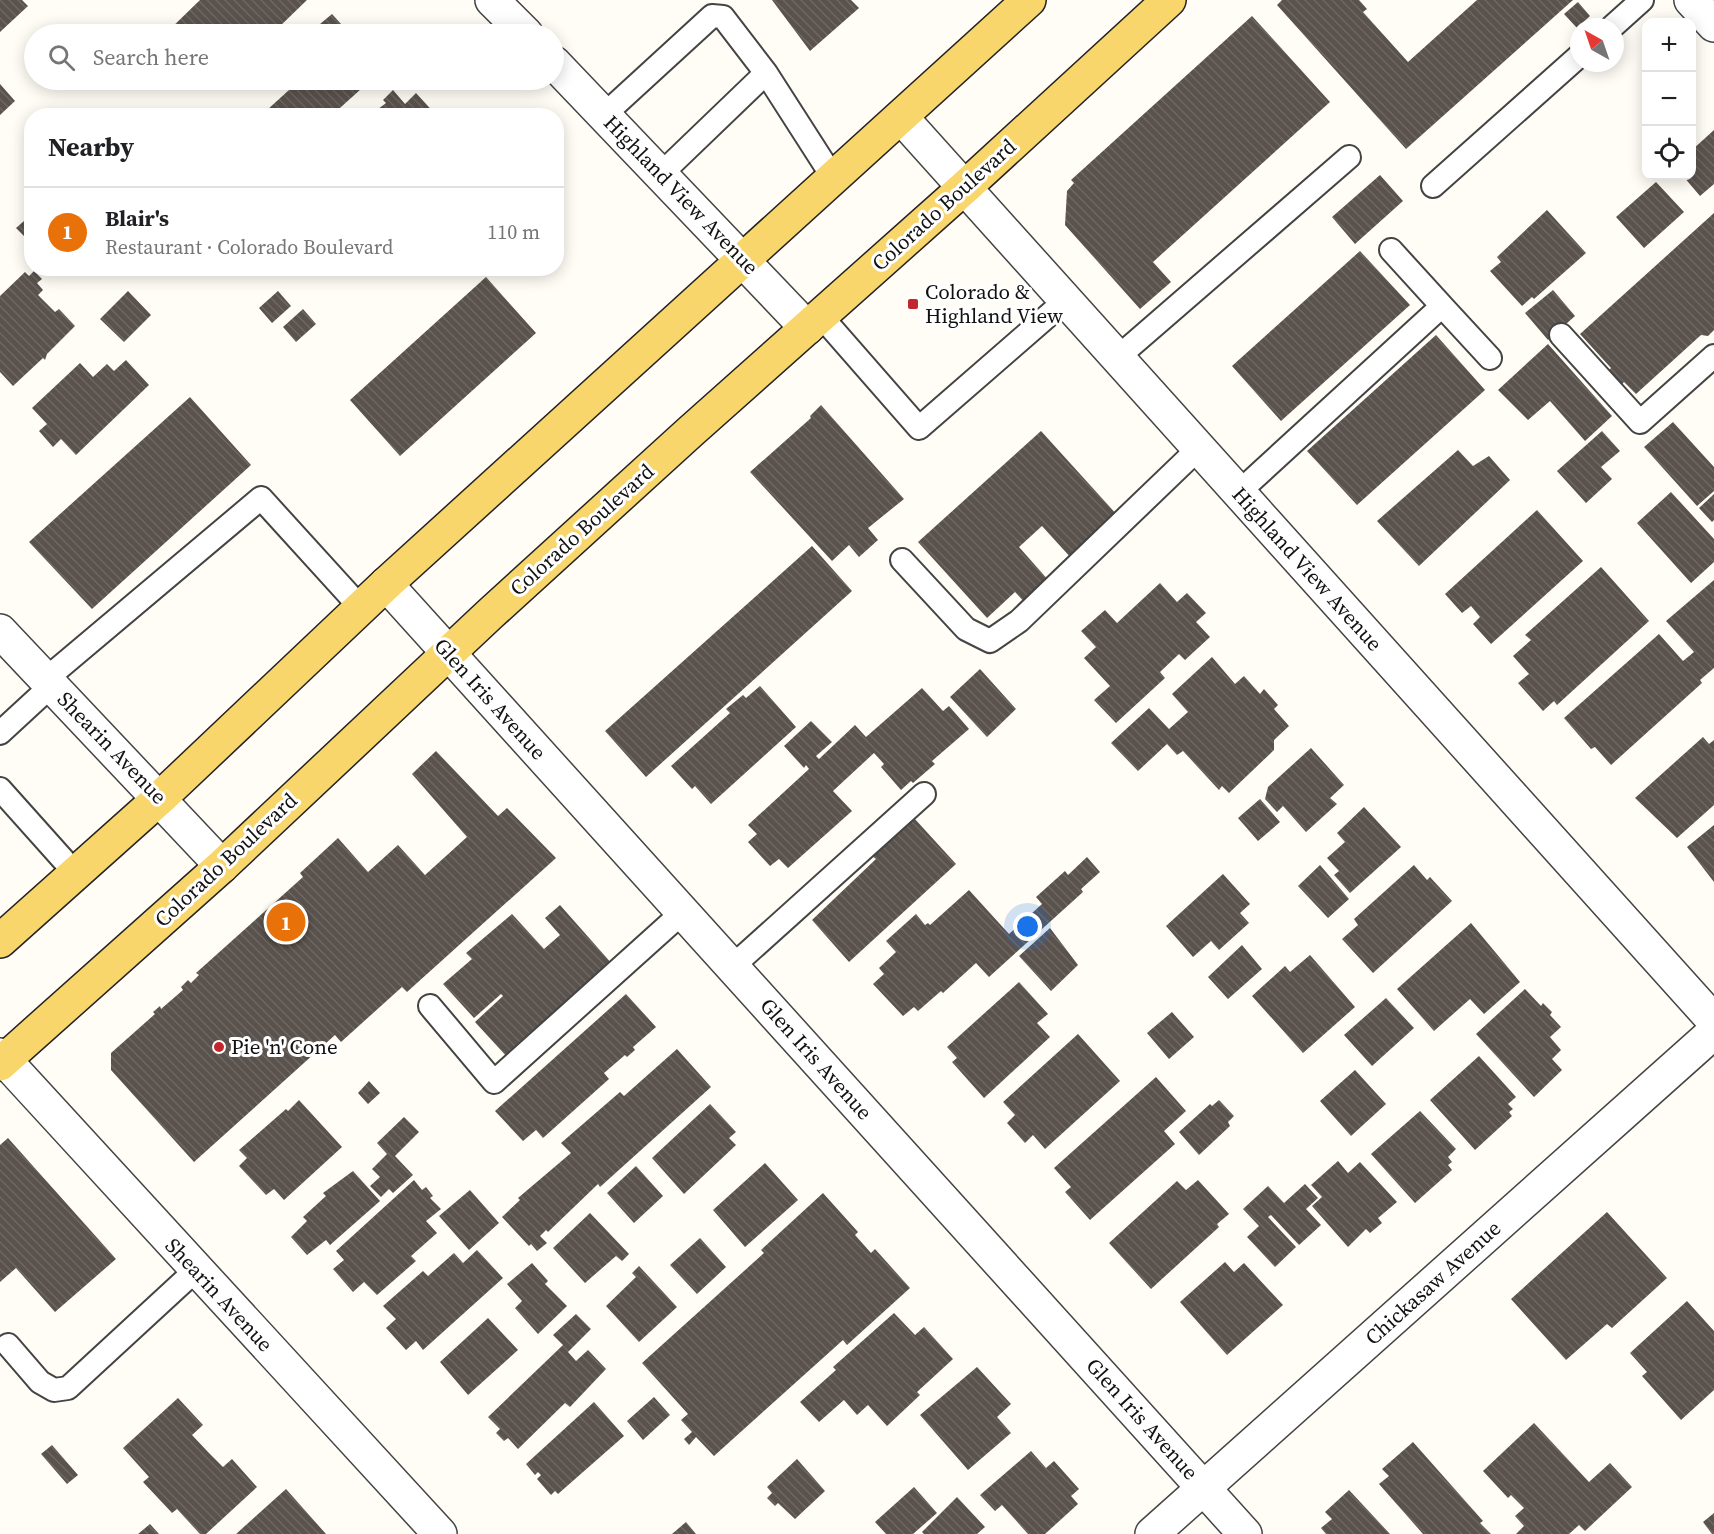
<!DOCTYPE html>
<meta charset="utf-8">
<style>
:root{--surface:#fff;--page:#f2f2f2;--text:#202124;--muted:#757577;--line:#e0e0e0;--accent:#1a73e8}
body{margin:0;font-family:"Source Serif 4",serif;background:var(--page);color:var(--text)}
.controls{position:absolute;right:18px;top:18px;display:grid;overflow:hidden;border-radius:12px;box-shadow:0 3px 15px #0003}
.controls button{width:54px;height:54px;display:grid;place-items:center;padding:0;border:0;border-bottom:2px solid var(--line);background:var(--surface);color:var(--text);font:30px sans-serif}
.compass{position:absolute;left:1570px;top:18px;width:54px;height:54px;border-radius:50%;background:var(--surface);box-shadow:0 3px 15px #0003;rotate:320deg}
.you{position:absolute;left:1028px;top:927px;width:21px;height:21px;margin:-15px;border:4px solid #fff;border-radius:50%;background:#1a73e8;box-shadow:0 0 0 9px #1a73e833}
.badge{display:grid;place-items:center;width:39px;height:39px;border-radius:50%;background:var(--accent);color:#fff;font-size:20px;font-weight:700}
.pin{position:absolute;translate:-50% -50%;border:3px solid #fff;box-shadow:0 2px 6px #0006}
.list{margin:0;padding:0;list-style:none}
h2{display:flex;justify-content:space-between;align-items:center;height:78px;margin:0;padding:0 24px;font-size:26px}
h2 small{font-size:20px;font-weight:400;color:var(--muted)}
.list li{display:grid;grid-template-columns:39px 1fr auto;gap:18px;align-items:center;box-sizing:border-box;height:90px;padding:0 24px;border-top:2px solid var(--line)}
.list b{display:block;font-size:22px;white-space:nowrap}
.list p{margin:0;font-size:20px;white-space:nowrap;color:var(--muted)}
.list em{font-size:20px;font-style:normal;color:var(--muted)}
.icon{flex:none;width:33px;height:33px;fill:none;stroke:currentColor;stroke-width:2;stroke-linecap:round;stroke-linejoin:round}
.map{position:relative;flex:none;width:1714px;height:1534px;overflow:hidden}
.search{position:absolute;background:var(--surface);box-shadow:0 3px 15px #0003;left:24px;top:24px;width:540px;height:66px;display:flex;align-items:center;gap:15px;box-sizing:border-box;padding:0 21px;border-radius:33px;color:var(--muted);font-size:22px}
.panel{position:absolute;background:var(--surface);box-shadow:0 3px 15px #0003;left:24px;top:108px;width:540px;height:168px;border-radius:24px}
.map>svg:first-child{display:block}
</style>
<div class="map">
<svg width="1714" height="1534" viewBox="0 0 1714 1534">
<defs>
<pattern id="building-back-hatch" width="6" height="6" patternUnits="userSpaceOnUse" patternTransform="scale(1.5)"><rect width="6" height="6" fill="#5a524d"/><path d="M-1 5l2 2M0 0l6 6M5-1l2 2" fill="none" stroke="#6d6662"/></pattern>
</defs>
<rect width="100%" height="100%" fill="#fffdf5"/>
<!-- building -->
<path fill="url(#building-back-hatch)" d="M0,0h22l6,6 -28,26z
M200,0h107l-30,29 2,3 -2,2h-112z
M772,0h79l8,8 -49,43z
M1282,0h77l8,9 -4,3 45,50 69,-62h96l-167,149 -129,-144z
M1578,2l12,14 -13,12 -13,-14z
M332,14l18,20h-42z
M1252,16l78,86 -177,160 18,20 -31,27 -75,-84 2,-34 7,-8 -3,-3z
M68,80h19l-11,9z
M182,80h19l-10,9z
M279,80h92l-40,36h-60l-4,-6 22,-20z
M0,84l15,17 -15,14z
M393,90l12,14 11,-11 21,23h-68l17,-13 -3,-3z
M1714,130v54l-14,12 -17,-20h9v-26z
M1380,175l23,26 -48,43 -23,-27z
M1656,182l28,30 -40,36 -28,-31z
M1547,210l39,43 -52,46 -2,-2 -10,9 -32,-35 11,-9 -4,-5z
M1714,213v117l-6,6 -7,-1 -65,59 -12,-12 -4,5 -13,-15 4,-4 -31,-34z
M32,214v30l-16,-16z
M1360,251l50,54 -129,116 -49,-55z
M34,271l8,8 -5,4 6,7 -5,5 17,17 4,-3 16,17 -28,28 -2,6 -2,-2 -30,28 -13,-14v-76l25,-24 4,4z
M486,277l50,56 -136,123 -50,-56z
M1553,290l22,26 -27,24 -23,-27z
M128,291l23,24 -27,27 -24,-23z
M278,291l13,15 -19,17 -13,-15z
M303,309l13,15 -20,18 -13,-15z
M1436,335l49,55 -128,115 -50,-54z
M1548,344l64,72 -27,25 -35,-40 -22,19 -30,-30z
M126,360l23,25 -73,70 -15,-16 -8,8 -14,-16 8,-7 -15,-16 48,-45 13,14 14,-13 7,7z
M190,397l61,68 -159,144 -63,-67z
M821,405l83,94 -36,29 10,12 -19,17 -10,-12 -17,16 -82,-89 61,-54 -1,-2z
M1673,422l41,45v24l-17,15 -53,-59z
M1041,431l78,86 -47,42 -30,-33 -23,21 31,35 -24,22 -11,-12 -28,26 -69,-76z
M1602,431l18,20 -19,16 11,12 -26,24 -29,-32z
M1458,450l15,16 16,-10 21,24 -91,86 -42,-45z
M1671,492l43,47v23l-23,21 -54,-60z
M1714,494v26l-2,2 -13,-14z
M1537,510l46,51 -92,83 -18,-20 7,-7 -9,-11 -9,7 -17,-19z
M812,546l40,45 -206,186 -41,-46z
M1601,567l48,54 -92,84 -3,-4 -11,10 -25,-28 11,-9 -16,-18 18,-16 -6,-5z
M1714,580v88l-14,12 2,3 -91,82 -16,-18 -4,2 -27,-31 95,-84 24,27 11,-9 -28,-31z
M1160,583l17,19 10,-9 19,20 -10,9 14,15 -25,23 -6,-6 -19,18 5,6 -49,45 -22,-23 16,-14 -26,-28 12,-11 -15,-16 24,-21 12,13z
M1212,657l23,27 9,-8 16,18 4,-5 14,16 -4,4 15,17 -15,14v10l-45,43 -7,-7 -3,4 -36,-39 -6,4 -10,-11 -29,27 -27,-28 38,-35 20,21 19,-17 -16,-18z
M980,669l36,40 -29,28 -37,-40z
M760,686l36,41 -85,77 -16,-18 -3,3 -21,-23 59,-53 -4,-4 17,-14 3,3z
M922,688l21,23 6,-5 20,23 -37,32 3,3 -22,19 -2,-2 -10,9 -20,-23 3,-3 -10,-11 -41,38 19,20 -64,57 -9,-9 -9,7 -22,-24 9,-8 -9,-9 61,-56 -3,-4 -2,3 -20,-22 27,-25 21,21 -16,14 3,3 36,-34 11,12z
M1703,737l6,7 5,-4v65l-37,33 -42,-40z
M1311,748l33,37 -14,13 7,6 -31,28 -23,-26 -6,6 -12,-13 3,-12z
M436,751l62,65 9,-8 49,50 -149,134 -5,-5 -61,55 -6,-7 -141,127 -83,-92v-17l44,-39 -2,-2 7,-6 1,3 22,-19 -2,-3 7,-7 3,3 8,-8 -3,-2 107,-96 -3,-4 38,-35 30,34 30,-27 27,30 42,-38 -55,-63z
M1260,799l20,23 -22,19 -20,-23z
M1364,807l37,40 -51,46 -16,-18 5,-4 -12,-13 18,-16 -8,-9z
M914,818l42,46 -107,98 -37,-42 64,-61 -4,-3z
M1714,825v57l-27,-35z
M1087,857l13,15 -19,17 2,3 -94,85 -13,-14 -33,30 -2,-2 -23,20 -4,-4 -11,9 -30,-32 11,-10 -5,-6 17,-16 -10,-11 30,-27 9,11 3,-2 2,2 39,-35 40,44 33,-30 -6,-7 29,-26 3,4z
M1320,865l29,34 -21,19 -30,-32z
M1414,865l13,15 3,-3 22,24 -79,72 -31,-34 16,-14 -4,-6z
M1223,874l27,30 -10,9 9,10 -30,27 -8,-9 -18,16 -27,-31z
M560,905l53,60 -105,93 -33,-36 28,-26 -2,-2 -27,24 -31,-34 29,-25 -6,-6 46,-39 32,35 16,-14 -15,-17z
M1471,923l49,59 -36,32 -14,-15 -36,32 -37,-42z
M1050,928l28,37 -27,26 -32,-35z
M1242,945l20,24 -34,30 -20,-22z
M1310,955l45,52 -52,46 -51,-57 33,-30 5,6z
M1019,982l29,32 -11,9 13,14 -66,61 -32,-36 5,-4 -10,-11z
M1525,989l16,17 2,-3 9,9 -2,3 11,12 -11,10 11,13 -9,9 10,11 -28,27 -58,-63z
M626,994l30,33 -23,20 2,3 -8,7 -2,-2 -21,18 5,6 -66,59 -7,-8 -13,11 -28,-30z
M1386,998l28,30 -42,38 -28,-31z
M1172,1012l22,25 -25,22 -22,-26z
M1078,1034l42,47 -75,68 -12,-14 -8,8 -18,-20 8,-8 -12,-13z
M677,1049l34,38 -111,100 -2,-3 -50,48 -2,-2 -6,6 7,7 -10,8 -6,-7 -2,2 -27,-29 18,-17 -2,-2 53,-45 -10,-10 59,-51 4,4z
M1479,1056l37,41 -8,7 5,5 -4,3 3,4 -37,34 -45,-50z
M1355,1070l31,34 -35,32 -31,-35z
M1156,1077l30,34 -22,20 11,13 -85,76 -25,-28 6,-5 -17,-19z
M369,1081l11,12 -12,11 -10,-11z
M299,1100l43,47 -58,53 -10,-11 -8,6 -27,-29 8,-8 -8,-8 47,-41 2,2z
M1219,1100l15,16 -6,6 2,4 -31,29 -20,-23 31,-28 2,2z
M710,1104l26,28 -7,6 7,7 -52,49 -32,-36z
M1420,1111l36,38 -8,8 4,5 -4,3 4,5 -37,33 -44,-49z
M404,1117l15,15 -24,24 18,19 -20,18 -4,-4 -8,8 -11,-11 10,-9 -8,-8 15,-15 -10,-11z
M8,1138l108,121 -61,53 -39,-44 -16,14v-137z
M1338,1161l10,12 12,-11 37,40 -19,16 4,5 -12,10 -4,-4 -18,18 -36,-41 10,-9 -11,-12z
M765,1163l33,37 -53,47 -32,-37z
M636,1166l27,30 -29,27 -27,-30z
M353,1171l27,30 -50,44 -4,-5 -19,15 -16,-18 16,-16 -4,-4 23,-21 -3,-3z
M414,1180l8,10 4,-3 7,9 -3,2 11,11 -15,12 11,12 -26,23 5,5 -39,34 -13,-13 -11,10 -20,-23 11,-9 -8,-9z
M1198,1180l31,34 -12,10 2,3 -68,62 -42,-46 68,-62 9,9z
M1305,1184l13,14 -12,11 15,16 -22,20 -28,-30 -3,2 28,30 -21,20 -28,-30 12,-11 -16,-17 25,-23 16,17z
M470,1190l29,33 -30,27 -30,-34z
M823,1193l35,39 -3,3 16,18 4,-4 35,39 -63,57 -4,-5 -129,116 -18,-19 -7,8 -5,-6 8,-7 -11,-12 7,-6 -46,-51 122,-110 -3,-3z
M1607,1212l60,66 -55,50 -5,-4 -41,36 -55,-61z
M590,1213l39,41 -7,7 -6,-5 -31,27 -32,-35z
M700,1238l26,29 -29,27 -27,-29z
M477,1250l26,28 -80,72 -7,-9 -10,9 -20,-22 10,-9 -13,-13 40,-35 5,5 26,-23 9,10z
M1225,1262l9,10 10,-9 39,42 -56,50 -47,-53z
M532,1263l16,18 -3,3 22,22 -29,28 -23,-26 7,-7 -15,-17z
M639,1266l38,41 -38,35 -33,-36 30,-29 -4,-4z
M1687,1301l27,30v59l-33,30 -39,-44 5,-4 -17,-19z
M894,1313l21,22 9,-8 29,32 -36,33 3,3 -33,31 -19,-21 -11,10 -13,-15 -25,22 -19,-20 36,-32 -3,-3z
M576,1314l15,15 -23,23 8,9 12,-11 18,19 -36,38 -5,-4 -47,46 -10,-11 -4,3 -8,-8 4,-4 -12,-12 75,-72 -10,-10z
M488,1318l30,32 -50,45 -28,-33z
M977,1367l34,37 -14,13 14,16 -43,37 -48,-55z
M654,1397l16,18 -27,25 -16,-19z
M178,1398l25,27 -11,10 16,17 15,15 9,-8 25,28 -51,47h-6l-23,-25 -5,4 -29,-31 6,-5 -26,-29z
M594,1402l30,34 -66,58 -3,-3 -4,4 -14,-16 4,-4 -3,-3 -3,3 -9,-11z
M1534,1423l55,59 21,-19 22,24 -47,44 -6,-6 -10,9h-53l8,-8 -9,-10 9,-8 -13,-13 -3,3 -25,-27z
M1413,1442l70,79 -3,2 11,11h-68l-44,-50 10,-8 -7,-7z
M52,1445l26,30 -11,9 -26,-30z
M1031,1451l15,17 8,-7 25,28 -8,7 7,8 -33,30h-17l-26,-29 -7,6 -15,-16z
M797,1459l28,32 -30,28 -17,-16 -3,3 -8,-8 5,-5 -5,-6z
M914,1487l23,26 -24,21h-27l-11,-12z
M286,1489l40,45h-90z
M1349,1490l41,44h-64l-5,-6 11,-9 -7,-7z
M957,1497l28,30 -8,7h-53l-2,-2z
M1714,1513v21h-2l-9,-12z
M686,1522l10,12h-24z
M150,1524l9,10h-21z"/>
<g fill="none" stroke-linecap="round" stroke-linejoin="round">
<!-- lane casing -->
<g stroke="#444" stroke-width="26">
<path id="lane" d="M1612,27l30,-27
M604,115l108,-99 11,1 43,56 68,106
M661,174l105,-101
M1433,186l146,-130
M1442,306l48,52
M821,316l98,112 146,-127
M1561,335l79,87 74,-66
M1117,358l232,-201
M1238,493l204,-187 -51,-56
M902,560l64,69 24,12 29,-20 179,-172
M46,679l215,-181 100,110
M0,733l52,-48
M0,789l76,85
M733,966l191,-172
M430,1006l64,76 189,-170
M8,1345l32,37 14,8 14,-2 128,-118"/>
</g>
<!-- street casing -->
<g stroke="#444" stroke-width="36">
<path id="street" d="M492,0l34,34
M1691,0l23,25
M554,63l253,265
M901,117l813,904
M386,584l859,950
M0,631l222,235
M0,1055l440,479
M1152,1534l562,-502"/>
</g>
<!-- primary casing -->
<g stroke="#222" stroke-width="36">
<path id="primary" d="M0,941l160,-143 226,-214 643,-584
M0,1064l222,-198 268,-252 200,-182 274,-244 205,-188"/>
</g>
<!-- lane -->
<use href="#lane" stroke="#fff" stroke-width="22"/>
<!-- street -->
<use href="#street" stroke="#fff" stroke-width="33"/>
<!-- primary -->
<use href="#primary" stroke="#f9d66b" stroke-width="33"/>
</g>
<!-- markers -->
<g fill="#c4262e" stroke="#fff" stroke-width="2">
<rect x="907" y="298" width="12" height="12" rx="3"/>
<circle cx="219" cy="1047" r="6"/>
</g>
<g text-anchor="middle" stroke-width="6" stroke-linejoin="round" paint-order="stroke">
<!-- street labels -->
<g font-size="21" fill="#111" stroke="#fff">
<text transform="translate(681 195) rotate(46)" y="7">Highland View Avenue</text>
<text transform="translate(944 205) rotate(-42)" y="7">Colorado Boulevard</text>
<text transform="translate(582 530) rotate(-42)" y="7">Colorado Boulevard</text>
<text transform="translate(1307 569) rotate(48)" y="7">Highland View Avenue</text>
<text transform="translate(490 699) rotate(48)" y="7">Glen Iris Avenue</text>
<text transform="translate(112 748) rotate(46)" y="7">Shearin Avenue</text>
<text transform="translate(226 860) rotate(-43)" y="7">Colorado Boulevard</text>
<text transform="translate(816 1059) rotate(48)" y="7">Glen Iris Avenue</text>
<text transform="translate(1433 1283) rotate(-42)" y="7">Chickasaw Avenue</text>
<text transform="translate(219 1295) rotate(47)" y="7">Shearin Avenue</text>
<text transform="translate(1142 1419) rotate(48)" y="7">Glen Iris Avenue</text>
</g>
<!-- poi labels -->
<g font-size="21" fill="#111" stroke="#fff" text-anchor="start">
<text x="925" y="299">Colorado &amp;<tspan x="925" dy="24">Highland View</tspan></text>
<text x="231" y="1054">Pie 'n' Cone</text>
</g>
</g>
</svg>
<div class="controls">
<button>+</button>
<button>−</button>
<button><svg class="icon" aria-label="locate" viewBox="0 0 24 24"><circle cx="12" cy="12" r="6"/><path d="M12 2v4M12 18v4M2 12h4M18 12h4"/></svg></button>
</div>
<svg class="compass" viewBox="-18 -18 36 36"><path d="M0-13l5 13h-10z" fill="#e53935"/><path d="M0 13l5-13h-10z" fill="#757577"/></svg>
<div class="you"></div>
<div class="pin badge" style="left:286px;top:922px;background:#e8710a">1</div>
<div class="search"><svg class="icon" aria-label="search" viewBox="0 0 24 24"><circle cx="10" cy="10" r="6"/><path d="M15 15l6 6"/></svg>Search here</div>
<section class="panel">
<h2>Nearby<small></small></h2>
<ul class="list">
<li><span class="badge" style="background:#e8710a">1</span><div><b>Blair's</b><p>Restaurant · Colorado Boulevard</p></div><em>110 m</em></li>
</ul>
</section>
</div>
